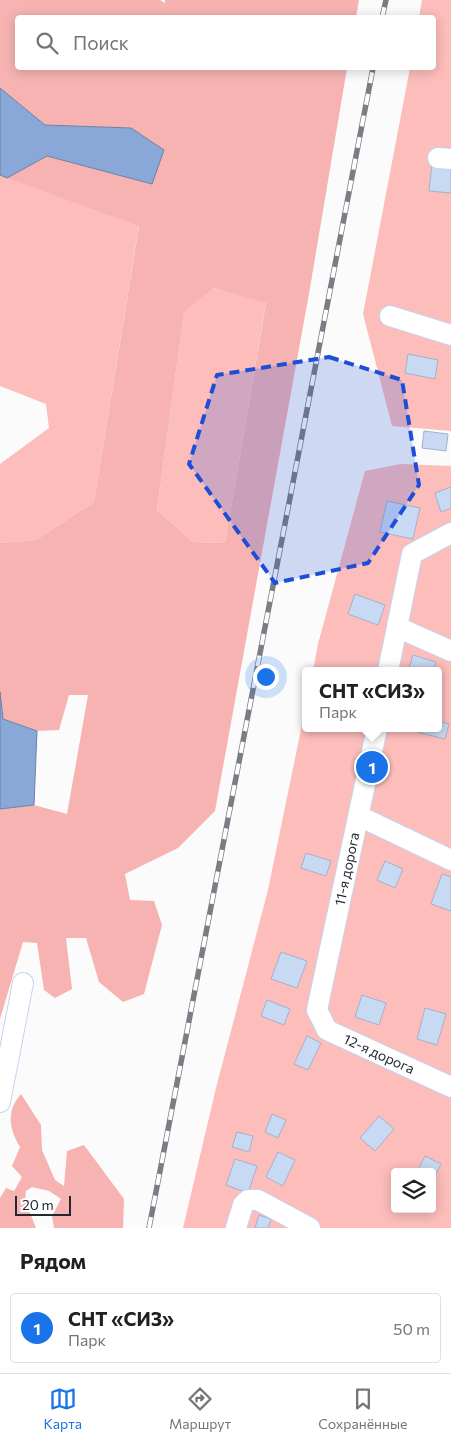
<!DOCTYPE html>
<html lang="ru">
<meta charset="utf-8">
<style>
:root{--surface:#fff;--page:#f6f6f6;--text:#202124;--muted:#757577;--line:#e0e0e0;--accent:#1a73e8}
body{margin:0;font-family:Commissioner,sans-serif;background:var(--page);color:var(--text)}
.controls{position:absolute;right:15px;bottom:15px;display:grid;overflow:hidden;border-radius:5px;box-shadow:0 2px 12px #0003}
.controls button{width:45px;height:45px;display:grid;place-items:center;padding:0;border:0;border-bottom:1px solid var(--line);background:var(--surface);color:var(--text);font:25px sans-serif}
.scale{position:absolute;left:15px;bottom:12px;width:56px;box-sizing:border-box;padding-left:5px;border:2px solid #222832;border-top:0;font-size:14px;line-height:18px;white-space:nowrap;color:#222832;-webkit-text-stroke:4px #fff;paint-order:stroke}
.you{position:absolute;left:265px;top:676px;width:18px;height:18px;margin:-12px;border:4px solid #fff;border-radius:50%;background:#1a73e8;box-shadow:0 0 0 8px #1a73e833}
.badge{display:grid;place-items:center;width:32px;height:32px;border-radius:50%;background:var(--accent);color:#fff;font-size:16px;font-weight:700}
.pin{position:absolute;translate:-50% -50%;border:2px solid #fff;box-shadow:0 1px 5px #0006}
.popup{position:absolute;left:302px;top:667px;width:140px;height:65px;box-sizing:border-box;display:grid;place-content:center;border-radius:5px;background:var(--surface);filter:drop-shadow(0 1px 4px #0005);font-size:16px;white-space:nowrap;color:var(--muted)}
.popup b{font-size:19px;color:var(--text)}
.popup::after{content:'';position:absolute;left:50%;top:100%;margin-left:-10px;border:10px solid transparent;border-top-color:var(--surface)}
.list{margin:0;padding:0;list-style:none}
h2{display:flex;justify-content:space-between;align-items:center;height:65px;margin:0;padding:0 20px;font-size:21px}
h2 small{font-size:16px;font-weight:400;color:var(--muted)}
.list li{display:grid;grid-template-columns:32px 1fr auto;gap:15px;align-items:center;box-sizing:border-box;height:70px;margin:0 10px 10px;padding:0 10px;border:1px solid var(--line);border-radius:5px}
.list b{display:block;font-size:19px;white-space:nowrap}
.list p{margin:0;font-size:16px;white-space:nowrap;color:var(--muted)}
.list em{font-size:16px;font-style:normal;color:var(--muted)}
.icon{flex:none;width:28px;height:28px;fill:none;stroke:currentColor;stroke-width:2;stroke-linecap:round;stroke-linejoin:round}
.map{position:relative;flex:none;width:451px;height:1228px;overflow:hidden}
.search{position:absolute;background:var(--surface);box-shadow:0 2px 12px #0003;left:15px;right:15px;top:15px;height:55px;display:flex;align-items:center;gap:12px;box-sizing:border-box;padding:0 18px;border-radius:5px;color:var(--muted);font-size:19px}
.sheet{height:145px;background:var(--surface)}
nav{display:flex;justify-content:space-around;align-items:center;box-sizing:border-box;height:70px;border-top:1px solid var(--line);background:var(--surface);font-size:14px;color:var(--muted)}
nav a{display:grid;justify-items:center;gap:2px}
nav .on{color:var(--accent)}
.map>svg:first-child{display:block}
</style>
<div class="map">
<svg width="451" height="1228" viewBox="0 0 451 1228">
<rect width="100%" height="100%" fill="#fbfbfb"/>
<!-- green -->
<path fill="#fcbdbb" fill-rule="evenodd" d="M422,0h29v431l-59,-5 -29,-112 47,-246h24v-50l-15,-1z
M0,175l139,50 -45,277 -58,38 -36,3v-79l49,-36 -3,-24 -46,-18z
M214,288l52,14 -41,241 -32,-1 -36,-32 27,-199z
M401,464l50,2v762h-268l33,-140 52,-198 38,-185v23h132v-57h-125l5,-27 47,-173zM395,1172h37v37h-37z"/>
<!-- forest -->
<path fill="#f6b3b2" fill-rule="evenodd" d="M0,0h160l5,3v-3h194l-3,17 -338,1v50h329l-37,220 -95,523 -37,37 -53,26 5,26 24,1 8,24 -18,69 -21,8 -24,-20 -13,-44h-20l6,51 -17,9 -11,-8 -7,-47 -14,-1 -23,77v-210l34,-4 33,9 21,-119h-19l-10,35 -22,1 -34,-12 -3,-27v-149l36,-3 58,-38 45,-276 -132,-48 40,-22 105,28 -21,-56 -86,-3 -45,-37zM214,288l52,15 -41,240 -32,-1 -36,-32 27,-198z
M21,1094l20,31 1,25 13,30 9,6 3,-35 17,-6 40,54 -1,29h-69l-2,-12 9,-17 -12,-8 -17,-4 -6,4 -1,9 11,28h-36v-30l6,-10 8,3 8,-14 -10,-11 8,-19c-11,-18 -14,-36 1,-53z"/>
<!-- water -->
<path fill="#89a8d7" stroke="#6a82a6" d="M0,88l45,37 86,3 33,22 -12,34 -105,-28 -40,22 -7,-3z
M0,692l3,27 34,12 -3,74 -34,4z"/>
<!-- building -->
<path fill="#c8d9f3" stroke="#a2b2cb" d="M432,163l19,2v28l-22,-2z
M408,354l30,6 -3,19 -30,-6z
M424,431l24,3 -2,17 -24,-3z
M451,487v21l-10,4 -6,-19z
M387,501l33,7 -7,31 -33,-7z
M355,594l30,11 -7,20 -30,-11z
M413,655l23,7 -3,9h-25z
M438,721l11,3 -4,15 -28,-7 1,-4h20z
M306,853l25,8 -5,15 -25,-8z
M385,861l18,8 -8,19 -18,-8z
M442,874l9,3v34l-20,-7z
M281,952l26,9 -10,27 -26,-9z
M362,995l24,8 -7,22 -24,-8z
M267,1000l23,9 -6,16 -23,-9z
M425,1008l21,6 -9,31 -20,-6z
M307,1036l14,7 -13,27 -14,-6z
M272,1114l14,6 -8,18 -13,-6z
M379,1116l15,13 -19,22 -15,-13z
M237,1132l16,4 -4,16 -17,-5z
M278,1152l17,8 -12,26 -17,-9z
M425,1156l16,8 -9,18v-10h-15z
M235,1159l22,7 -9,27 -22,-8z
M259,1215l12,4 -3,9h-13z"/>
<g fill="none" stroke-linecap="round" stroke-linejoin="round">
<!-- minor casing -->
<g stroke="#c4d4ee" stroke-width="22">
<g id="minor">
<path d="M438,158l13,1"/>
<path d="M390,316l61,19"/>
<path d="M397,627l54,24"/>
<path d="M388,671l24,-117 39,-21"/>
<path id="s1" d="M377,728l-60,282 10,20 124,57"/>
<path d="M359,816l92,44"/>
<path d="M0,1102l23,-119"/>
<path d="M236,1228l7,-23 5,-5h10l52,28"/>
</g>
</g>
<!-- minor -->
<use href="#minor" stroke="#fff" stroke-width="20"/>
<!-- rail casing -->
<g stroke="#7a7d83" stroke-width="5.5">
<path id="rail" d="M382,18l4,-18
M149,1228l224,-1160"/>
</g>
<!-- rail -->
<use href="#rail" stroke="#fff" stroke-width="4" stroke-dasharray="11" stroke-linecap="butt"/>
</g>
<!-- marked area -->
<path fill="#1d4ed8" fill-opacity="0.2" stroke="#1d4ed8" stroke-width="4" stroke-dasharray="10 6" stroke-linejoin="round" d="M329,357l73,23 17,105 -51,78 -93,20 -86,-119 28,-89z"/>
<g text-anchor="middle" stroke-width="4" stroke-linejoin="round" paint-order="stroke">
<!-- street labels -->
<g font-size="14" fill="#222832" stroke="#fff">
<text transform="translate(347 869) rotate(-78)" y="5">11-я дорога</text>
<text dy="5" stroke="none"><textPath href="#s1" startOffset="368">12-я дорога</textPath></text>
</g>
</g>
</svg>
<div class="controls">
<button><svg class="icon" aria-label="layers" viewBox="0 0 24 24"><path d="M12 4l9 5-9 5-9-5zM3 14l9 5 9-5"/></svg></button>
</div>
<div class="scale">20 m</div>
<div class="you"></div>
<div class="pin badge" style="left:372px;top:767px">1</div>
<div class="popup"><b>СНТ «СИЗ»</b>Парк</div>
<div class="search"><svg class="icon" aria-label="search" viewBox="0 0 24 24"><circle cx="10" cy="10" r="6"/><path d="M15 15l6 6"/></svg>Поиск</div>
</div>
<section class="sheet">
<h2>Рядом<small></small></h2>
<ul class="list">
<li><span class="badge">1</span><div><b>СНТ «СИЗ»</b><p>Парк</p></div><em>50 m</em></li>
</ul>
</section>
<nav>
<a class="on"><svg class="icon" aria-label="map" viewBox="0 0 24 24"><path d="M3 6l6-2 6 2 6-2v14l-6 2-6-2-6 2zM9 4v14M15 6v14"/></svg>Карта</a>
<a><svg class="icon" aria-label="directions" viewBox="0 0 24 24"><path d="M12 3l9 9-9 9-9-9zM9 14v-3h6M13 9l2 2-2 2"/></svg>Маршрут</a>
<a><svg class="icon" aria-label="saved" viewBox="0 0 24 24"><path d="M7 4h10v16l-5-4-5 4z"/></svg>Сохранённые</a>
</nav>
